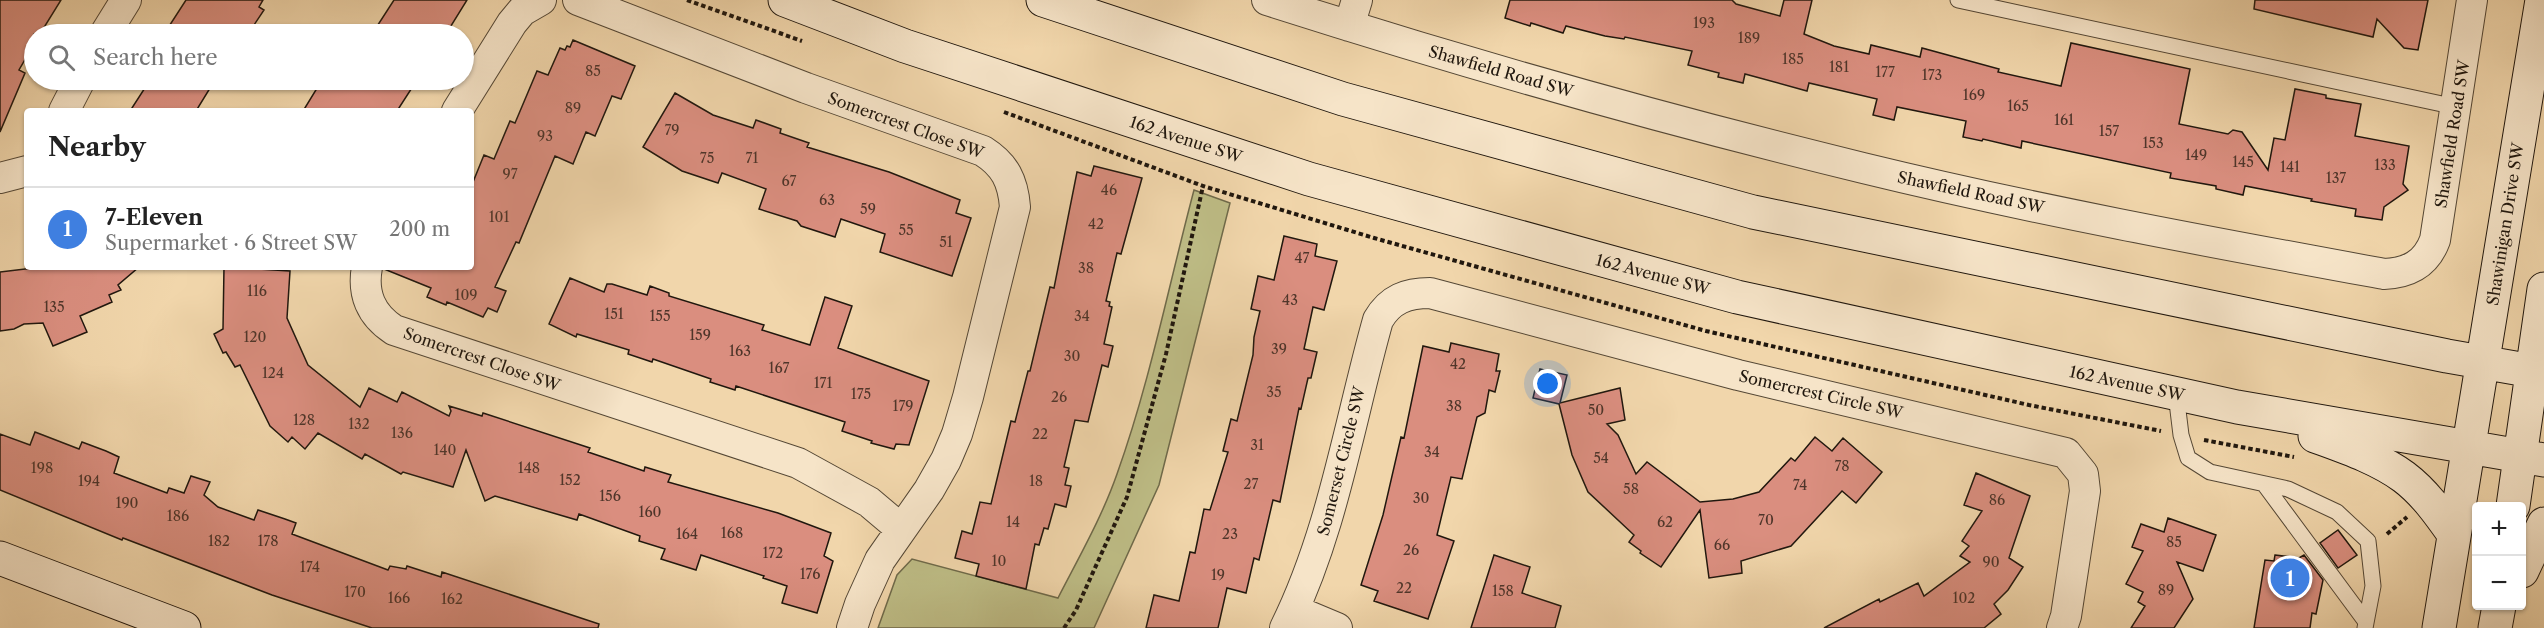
<!DOCTYPE html>
<meta charset="utf-8">
<style>
:root{--surface:#fff;--page:#f2f2f2;--text:#222;--muted:#767676;--line:#e0e0e0;--accent:#b45309}
body{margin:0;font-family:"Libre Caslon Text",serif;background:var(--page);color:var(--text)}
.controls{position:absolute;right:18px;bottom:18px;display:grid;overflow:hidden;border-radius:6px;box-shadow:0 2px 4px #0004}
.controls button{width:54px;height:54px;display:grid;place-items:center;padding:0;border:0;border-bottom:2px solid var(--line);background:var(--surface);color:var(--text);font:30px sans-serif}
.you{position:absolute;left:1548px;top:384px;width:21px;height:21px;margin:-15px;border:4px solid #fff;border-radius:50%;background:#1a73e8;box-shadow:0 0 0 9px #1a73e833}
.badge{display:grid;place-items:center;width:39px;height:39px;border-radius:50%;background:var(--accent);color:#fff;font-size:20px;font-weight:700}
.pin{position:absolute;translate:-50% -50%;border:3px solid #fff;box-shadow:0 2px 6px #0006}
.list{margin:0;padding:0;list-style:none}
h2{display:flex;justify-content:space-between;align-items:center;height:78px;margin:0;padding:0 24px;font-size:26px}
h2 small{font-size:20px;font-weight:400;color:var(--muted)}
.list li{display:grid;grid-template-columns:39px 1fr auto;gap:18px;align-items:center;box-sizing:border-box;height:84px;padding:0 24px;border-top:2px solid var(--line)}
.list b{display:block;font-size:22px;white-space:nowrap}
.list p{margin:0;font-size:20px;white-space:nowrap;color:var(--muted)}
.list em{font-size:20px;font-style:normal;color:var(--muted)}
.icon{flex:none;width:33px;height:33px;fill:none;stroke:currentColor;stroke-width:2;stroke-linecap:round;stroke-linejoin:round}
.map{position:relative;flex:none;width:2544px;height:628px;overflow:hidden}
.search{position:absolute;background:var(--surface);box-shadow:0 2px 4px #0004;left:24px;top:24px;width:450px;height:66px;display:flex;align-items:center;gap:15px;box-sizing:border-box;padding:0 21px;border-radius:33px;color:var(--muted);font-size:22px}
.panel{position:absolute;background:var(--surface);box-shadow:0 2px 4px #0004;left:24px;top:108px;width:450px;height:162px;border-radius:6px}
.map>svg:first-child{display:block}
</style>
<div class="map">
<svg width="2544" height="628" viewBox="0 0 2544 628">
<rect width="100%" height="100%" fill="#f1d6ab"/>
<filter id="stains"><feTurbulence type="fractalNoise" baseFrequency=".00333" numOctaves="4"/><feColorMatrix values="0 0 0 0 .2 0 0 0 0 .09 0 0 0 0 .02 0 0 0 .5 -.17"/></filter>
<radialGradient id="worn" r=".72"><stop offset=".6" stop-color="#630" stop-opacity="0"/><stop offset="1" stop-color="#630" stop-opacity=".3"/></radialGradient>
<!-- green -->
<path fill="#bebd86" stroke="#6f6a4a" stroke-width="1.5" d="M1194,190l36,13 -71,282 -65,143h-216l19,-53 15,-16 146,39c21,-41 44,-81 59,-124 33,-92 52,-190 77,-284z"/>
<!-- building -->
<path fill="#da8e7f" stroke="#20170e" stroke-width="1.5" d="M0,0h61l-21,34h-6v10l-15,26 6,3 -25,59z
M186,0h77l-4,7 5,3 -16,24h-84z
M394,0h73l-21,34h-74z
M1510,0h222l4,4 44,12 4,-16h28l-8,34 30,12 35,8 2,-9 49,12 2,-9 77,21 -1,3 63,14 10,-43 119,26 -11,55 49,10 5,-4 9,2 26,38 6,-32 11,2 10,-51 31,6v3l35,6 -6,32 54,10 -6,38 5,6 -24,17 -2,13 -27,-4 1,-7 -45,-8 1,-2 -67,-13 -2,9 -27,-6v-3l-46,-8 1,-5 -149,-32 -1,7 -38,-9 -1,2 -19,-4 3,-16 -69,-14 -3,13 -21,-5 4,-16 -68,-16 -2,8 -62,-17 -2,9 -25,-6 1,-4 -31,-8 4,-14 -67,-14 -1,2 -19,-3 -39,-10 -3,7 -32,-10 -1,3 -25,-8z
M2255,0h173l-10,50 -14,-2 -27,-29 -4,18 -119,-28z
M573,40l62,26 -14,33 -9,-3 -17,40 -9,-4 -13,32 -18,-8 -36,87 -3,-1 -21,45 11,4 -9,21 -9,-4 -5,9 -36,-15 -1,3 -19,-8 4,-9 -47,-19v-2h87v-80l13,-32 10,4 16,-38 5,2 22,-52 11,4 12,-27 5,2 2,-4 3,1z
M150,80h65l-19,31h-66z
M322,80h95l-20,31h-94z
M675,93l38,22 40,13 3,-8 25,9 -1,4 29,10 -2,4 82,25 71,28 -4,13 15,5 -19,58 -72,-24 5,-18 -44,-15 -6,18 -34,-11 -4,-5 -38,-12 7,-20 -44,-16 -4,10 -36,-12 -39,-24z
M1094,166l48,12 -21,76 -4,-1 -11,48 4,1 -1,4 3,1 -8,37 9,2 -5,21 -6,-2 -14,57 -13,-2 -11,47 5,1 -4,17 6,1 -5,21 -11,-3 -7,25 -4,-1 -5,17 -4,-1 -9,45 -50,-13 3,-12 -24,-6 7,-27 10,3 8,-32 11,2 20,-83 4,1 13,-51h2l20,-84 4,1 23,-116 14,4z
M1284,236l33,8 -2,12 22,5 -13,49 -11,-3 -9,42 13,3 -6,26h-3l-7,31 -2,-1 -19,94 -7,-2 -14,60 -5,-2 -8,35 -19,-5 -9,40h-72l8,-33 25,6 11,-49 5,1 9,-44 6,1 18,-58 -5,-1 8,-32 6,2 16,-66 1,-18 6,-26 -9,-2 7,-33 16,4z
M42,267h97l-21,18 3,5 -12,5 3,7 -32,14 7,16 -34,14 -10,-23 -19,1 -10,5 -14,2v-59z
M224,267l66,4 -3,47 21,47 52,42 9,-19 28,14 5,-10 47,24 2,-5 -2,-5 33,10 1,-3 107,35 -2,4 56,19 1,-4 26,8 -3,7 110,31 53,20 -7,23 9,5 -16,52 -35,-10 5,-17 -24,-8 1,-2 -63,-21 -5,15 -35,-11 4,-10 -26,-8 1,-5 -61,-22 -2,6 -82,-24 -10,5 -19,-51 -13,37 -50,-15 -2,2 -36,-20 -3,5 -44,-26 -13,16 -13,-12 -4,5 -18,-16 -30,-61 -5,2 -9,-15 -3,1 -9,-19 9,-5z
M570,278l34,14 3,-8h5l35,11 3,-9 19,7v3l95,29 -2,5 48,15 15,-48 27,9 -14,42 91,33 -20,64 -13,-1 -2,5 -23,-6 1,-2 -30,-10 3,-9 -109,-36 -1,4 -25,-8 1,-3 -58,-20 -1,3 -24,-8 1,-4 -52,-16 -1,3 -27,-13z
M1451,343l48,11 -3,17h4l-5,21 -6,-2 -4,23 -8,4 -15,62 -11,-2 -14,58 17,6 -26,78 -54,-18 4,-10 -17,-6 22,-70 18,-78 3,1 19,-92 26,6z
M1540,369l27,6 -7,28 60,-15 5,32 -18,4 11,11 18,39 11,-12 53,40 33,-3 26,-7 32,-34 4,3 20,-24 17,14 11,-13 39,34 -26,31 -14,-12 -51,55 -50,15 1,12 -33,5 -9,-68 -39,57 -21,-14 1,-2 -12,-9 5,-7 -46,-43 -16,-37 -13,-51 -26,-6z
M35,432l44,17 3,-7 24,9 13,6 -5,16 53,20 2,-5 15,5 7,-17 19,6 -6,13 14,12 36,13 4,-10 27,9 11,4 -4,11 96,36 2,-4 16,3 1,-3 34,11 1,-5 157,52 -1,4h-226l-100,-33 -149,-57 -1,2 -122,-50v-56l30,11z
M1976,473l54,23 -21,62 14,9 -15,23 -14,14 7,10 -17,14h-160l55,-29 1,3 38,-19 6,13 46,-34 -10,-6 9,-10 -7,-5 20,-30 -18,-6z
M2168,518l48,17 -13,36 -26,-9 16,37 -19,29h-43l14,-22 -7,-4 5,-10 -17,-8 17,-33 -11,-4 9,-23 23,8z
M2338,530l19,25 -19,13 -18,-25z
M1494,555l36,12 -8,26 39,13 -6,22h-84z
M2275,555l24,3 5,-3 19,25 -7,34 -4,-1 -2,15h-56l11,-68 9,1z"/>
<g fill="none" stroke-linecap="round" stroke-linejoin="round">
<!-- lane casing -->
<g stroke="#544735" stroke-width="17">
<path id="lane" d="M1958,0l498,107
M2176,394l5,41 7,23 22,14 78,17 49,23 31,29 5,45 -8,42
M2264,484l102,138"/>
</g>
<!-- street casing -->
<g stroke="#544735" stroke-width="32">
<path id="street" d="M578,0l228,88 177,63c22,14 30,30 32,56l-47,190 -11,37 -11,26 -17,30 -49,70 -20,44 -8,24
M1267,0c197,63 395,119 596,168 172,42 347,74 521,106 25,-1 42,-10 51,-34l37,-240
M1349,26l8,-26
M105,34l21,-34
M64,111l16,-31
M457,111l55,-88 10,-12 19,-11
M0,178l27,-7
M367,267c-5,27 4,48 27,63l404,133 71,39 32,27
M1294,610l43,18
M1285,628c48,-97 64,-205 93,-308 12,-21 29,-27 52,-27l308,82 328,78 17,21 2,17 -19,125 -4,12"/>
</g>
<!-- secondary casing -->
<g stroke="#20170e" stroke-width="35">
<path id="secondary" d="M785,0l120,46 404,133 428,118 500,110 307,53
M1043,0l300,99 410,113 694,144 97,17
M2315,436c30,11 63,22 89,41 20,15 35,36 49,56
M2513,506l31,-217
M0,558l184,70
M2522,571l22,-47
M2439,628l103,-628
M2495,628l4,-22"/>
</g>
<!-- path -->
<path stroke="#20170e" stroke-width="4" stroke-dasharray="4.5 3" stroke-linecap="butt" d="M687,0l115,41
M1004,112l199,74 171,52 332,93 323,74 132,26
M2204,440l90,17
M2387,534l20,-17
M1064,628l12,-18 51,-113 39,-143 37,-168"/>
<!-- lane -->
<use href="#lane" stroke="#f6e4c8" stroke-width="15"/>
<!-- street -->
<use href="#street" stroke="#f6e4c8" stroke-width="30"/>
<!-- secondary -->
<use href="#secondary" stroke="#f6e4c8" stroke-width="33"/>
</g>
<g text-anchor="middle" stroke-width="4.5" stroke-linejoin="round" paint-order="stroke">
<!-- number labels -->
<g font-size="14" fill="#4e352a">
<text x="1704" y="28">193</text>
<text x="1749" y="43">189</text>
<text x="1793" y="64">185</text>
<text x="1839" y="72">181</text>
<text x="593" y="76">85</text>
<text x="1885" y="77">177</text>
<text x="1932" y="80">173</text>
<text x="1974" y="100">169</text>
<text x="2018" y="111">165</text>
<text x="573" y="113">89</text>
<text x="2064" y="125">161</text>
<text x="672" y="135">79</text>
<text x="2109" y="136">157</text>
<text x="545" y="141">93</text>
<text x="2153" y="148">153</text>
<text x="2196" y="160">149</text>
<text x="707" y="163">75</text>
<text x="752" y="163">71</text>
<text x="2243" y="167">145</text>
<text x="2385" y="170">133</text>
<text x="2290" y="172">141</text>
<text x="510" y="179">97</text>
<text x="2336" y="183">137</text>
<text x="789" y="186">67</text>
<text x="1109" y="195">46</text>
<text x="827" y="205">63</text>
<text x="868" y="214">59</text>
<text x="499" y="222">101</text>
<text x="1096" y="229">42</text>
<text x="906" y="235">55</text>
<text x="946" y="247">51</text>
<text x="1302" y="263">47</text>
<text x="1086" y="273">38</text>
<text x="257" y="296">116</text>
<text x="466" y="300">109</text>
<text x="1290" y="305">43</text>
<text x="54" y="312">135</text>
<text x="614" y="319">151</text>
<text x="660" y="321">155</text>
<text x="1082" y="321">34</text>
<text x="700" y="340">159</text>
<text x="255" y="342">120</text>
<text x="1279" y="354">39</text>
<text x="740" y="356">163</text>
<text x="1072" y="361">30</text>
<text x="1458" y="369">42</text>
<text x="779" y="373">167</text>
<text x="273" y="378">124</text>
<text x="823" y="388">171</text>
<text x="1274" y="397">35</text>
<text x="861" y="399">175</text>
<text x="1059" y="402">26</text>
<text x="903" y="411">179</text>
<text x="1454" y="411">38</text>
<text x="1596" y="415">50</text>
<text x="304" y="425">128</text>
<text x="359" y="429">132</text>
<text x="402" y="438">136</text>
<text x="1040" y="439">22</text>
<text x="1257" y="450">31</text>
<text x="445" y="455">140</text>
<text x="1432" y="457">34</text>
<text x="1601" y="463">54</text>
<text x="1842" y="471">78</text>
<text x="42" y="473">198</text>
<text x="529" y="473">148</text>
<text x="570" y="485">152</text>
<text x="89" y="486">194</text>
<text x="1036" y="486">18</text>
<text x="1251" y="489">27</text>
<text x="1800" y="490">74</text>
<text x="1631" y="494">58</text>
<text x="610" y="501">156</text>
<text x="1421" y="503">30</text>
<text x="1997" y="505">86</text>
<text x="127" y="508">190</text>
<text x="650" y="517">160</text>
<text x="178" y="521">186</text>
<text x="1766" y="525">70</text>
<text x="1013" y="527">14</text>
<text x="1665" y="527">62</text>
<text x="732" y="538">168</text>
<text x="687" y="539">164</text>
<text x="1230" y="539">23</text>
<text x="219" y="546">182</text>
<text x="268" y="546">178</text>
<text x="2174" y="547">85</text>
<text x="1722" y="550">66</text>
<text x="1411" y="555">26</text>
<text x="773" y="558">172</text>
<text x="999" y="566">10</text>
<text x="1991" y="567">90</text>
<text x="310" y="572">174</text>
<text x="810" y="579">176</text>
<text x="1218" y="580">19</text>
<text x="1404" y="593">22</text>
<text x="2166" y="595">89</text>
<text x="1503" y="596">158</text>
<text x="355" y="597">170</text>
<text x="399" y="603">166</text>
<text x="1964" y="603">102</text>
<text x="452" y="604">162</text>
</g>
<!-- street labels -->
<g font-size="16" fill="#20170e" stroke="#f6e4c8">
<text transform="translate(1501 71) rotate(16)" y="6">Shawfield Road SW</text>
<text transform="translate(906 125) rotate(20)" y="6">Somercrest Close SW</text>
<text transform="translate(2452 134) rotate(-81)" y="6">Shawfield Road SW</text>
<text transform="translate(1186 139) rotate(18)" y="6">162 Avenue SW</text>
<text transform="translate(1971 192) rotate(12)" y="6">Shawfield Road SW</text>
<text transform="translate(2505 224) rotate(-81)" y="6">Shawinigan Drive SW</text>
<text transform="translate(1653 274) rotate(15)" y="6">162 Avenue SW</text>
<text transform="translate(482 359) rotate(19)" y="6">Somercrest Close SW</text>
<text transform="translate(2127 383) rotate(12)" y="6">162 Avenue SW</text>
<text transform="translate(1821 394) rotate(13)" y="6">Somercrest Circle SW</text>
<text transform="translate(1341 461) rotate(-76)" y="6">Somerset Circle SW</text>
</g>
</g>
<rect width="100%" height="100%" filter="url(#stains)"/>
<rect width="100%" height="100%" fill="url(#worn)"/>
</svg>
<div class="controls">
<button>+</button>
<button>−</button>
</div>
<div class="you"></div>
<div class="pin badge" style="left:2290px;top:578px;background:#3f7fe0">1</div>
<div class="search"><svg class="icon" aria-label="search" viewBox="0 0 24 24"><circle cx="10" cy="10" r="6"/><path d="M15 15l6 6"/></svg>Search here</div>
<section class="panel">
<h2>Nearby<small></small></h2>
<ul class="list">
<li><span class="badge" style="background:#3f7fe0">1</span><div><b>7-Eleven</b><p>Supermarket · 6 Street SW</p></div><em>200 m</em></li>
</ul>
</section>
</div>
